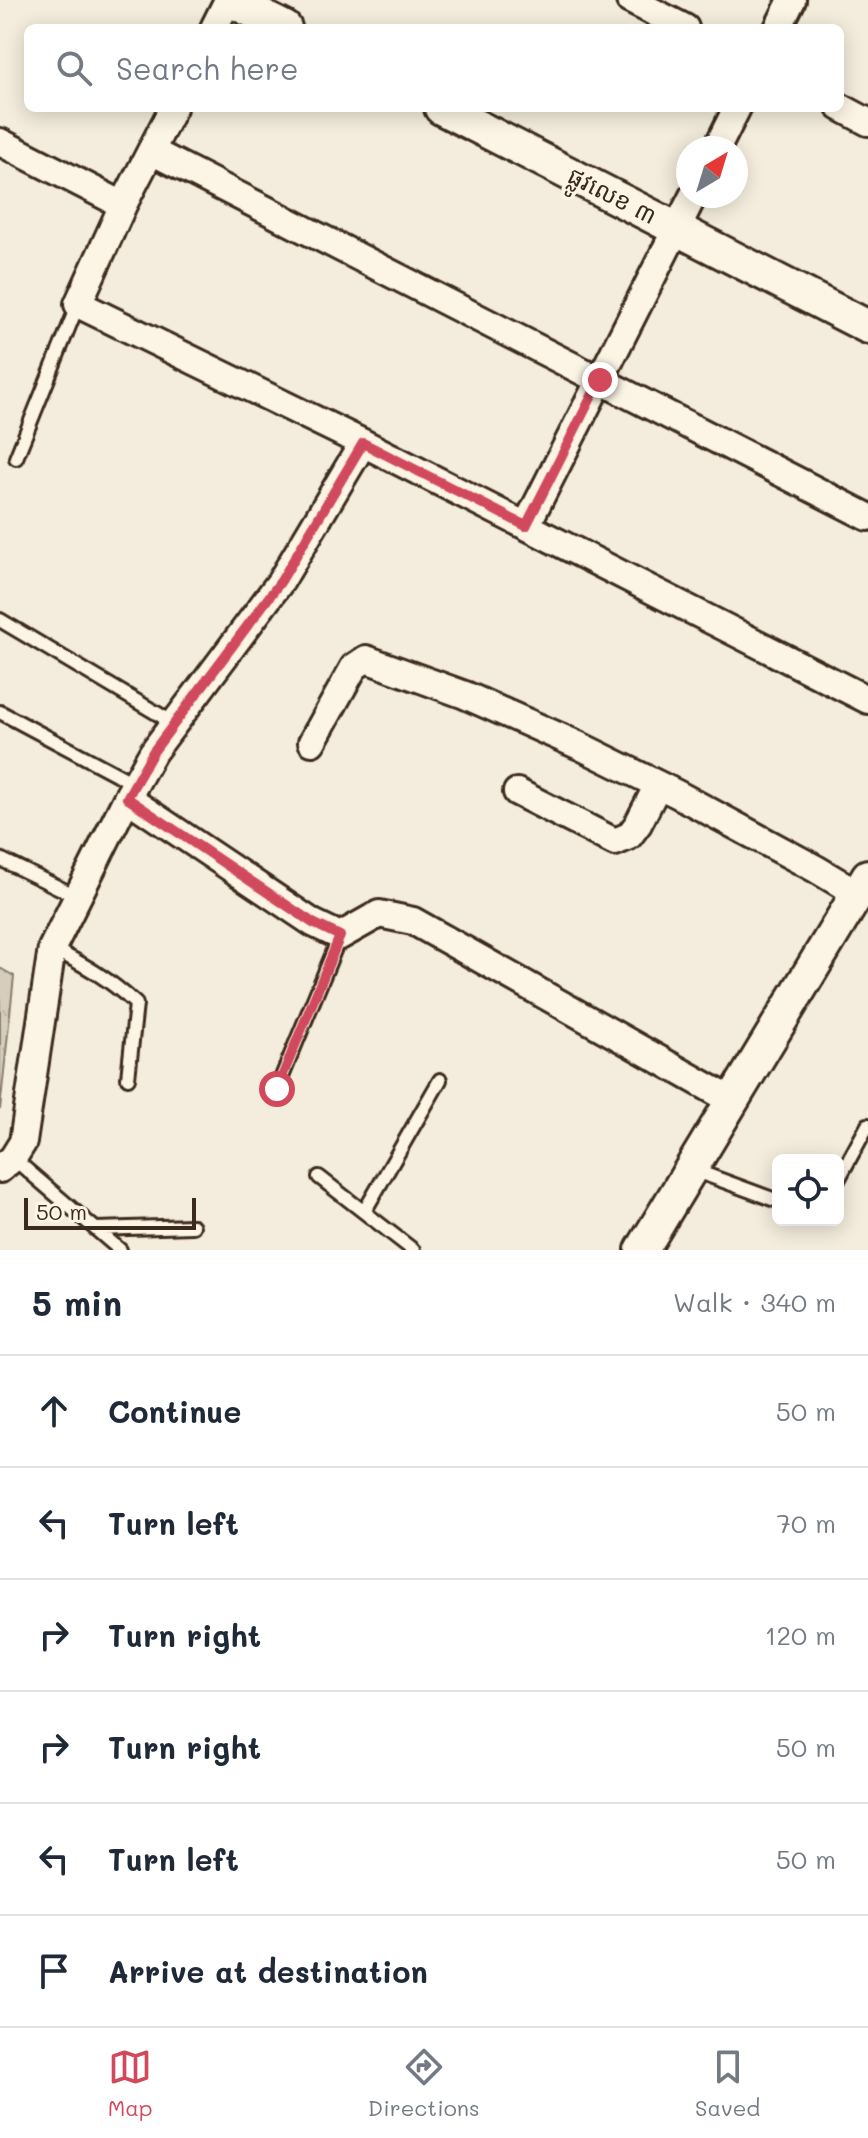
<!DOCTYPE html>
<meta charset="utf-8">
<style>
:root{--surface:#fff;--page:#f2f2f3;--text:#1f2937;--muted:#747a83;--line:#e0e1e3;--accent:#d1495b}
body{margin:0;font-family:Mali,"Noto Sans Khmer",sans-serif;background:var(--page);color:var(--text)}
.controls{position:absolute;right:24px;bottom:24px;display:grid;overflow:hidden;border-radius:12px;box-shadow:0 4px 20px #0003}
.controls button{width:72px;height:72px;display:grid;place-items:center;padding:0;border:0;border-bottom:2px solid var(--line);background:var(--surface);color:var(--text);font:40px sans-serif}
.compass{position:absolute;left:676px;top:136px;width:72px;height:72px;border-radius:50%;background:var(--surface);box-shadow:0 4px 20px #0003;rotate:38deg}
.scale{position:absolute;left:24px;bottom:20px;width:172px;box-sizing:border-box;padding-left:8px;border:4px solid #3b2a1e;border-top:0;font-size:22px;line-height:28px;white-space:nowrap;color:#3b2a1e;-webkit-text-stroke:6px #fcf5e5;paint-order:stroke}
.stop{position:absolute;width:24px;height:24px;margin:-18px;border:6px solid #d1495b;border-radius:50%;background:#fff}
.stop.end{background:#d1495b;border-color:#fff;box-shadow:0 2px 8px #0008}
.list{margin:0;padding:0;list-style:none}
h2{display:flex;justify-content:space-between;align-items:center;height:104px;margin:0;padding:0 32px;font-size:34px}
h2 small{font-size:26px;font-weight:400;color:var(--muted)}
.list li{display:grid;grid-template-columns:52px 1fr auto;gap:24px;align-items:center;box-sizing:border-box;height:112px;padding:0 32px;border-top:2px solid var(--line)}
.list b{display:block;font-size:30px;white-space:nowrap}
.list em{font-size:26px;font-style:normal;color:var(--muted)}
.icon{flex:none;width:44px;height:44px;fill:none;stroke:currentColor;stroke-width:2;stroke-linecap:round;stroke-linejoin:round}
.map{position:relative;flex:none;width:868px;height:1250px;overflow:hidden}
.search{position:absolute;background:var(--surface);box-shadow:0 4px 20px #0003;left:24px;right:24px;top:24px;height:88px;display:flex;align-items:center;gap:20px;box-sizing:border-box;padding:0 28px;border-radius:12px;color:var(--muted);font-size:30px}
.sheet{height:776px;background:var(--surface)}
nav{display:flex;justify-content:space-around;align-items:center;box-sizing:border-box;height:112px;border-top:2px solid var(--line);background:var(--surface);font-size:22px;color:var(--muted)}
nav a{display:grid;justify-items:center;gap:4px}
nav .on{color:var(--accent)}
.map>svg:first-child{display:block}
</style>
<div class="map">
<svg width="868" height="1250" viewBox="0 0 868 1250">
<defs>
<pattern id="grass-tufts" width="24" height="20" patternUnits="userSpaceOnUse" patternTransform="scale(2)"><rect width="24" height="20" fill="#d6cdbd"/><path d="M3 7l-1-3M5 7V3M7 7l1-3M15 17l-1-3M17 17v-4M19 17l1-3" fill="none" stroke="#b9b0a2"/></pattern>
</defs>
<rect width="100%" height="100%" fill="#f4eddd"/>
<filter id="ink" filterUnits="userSpaceOnUse"><feTurbulence type="fractalNoise" baseFrequency=".0125" numOctaves="2"/><feDisplacementMap in="SourceGraphic" scale="16" xChannelSelector="R" yChannelSelector="G"/><feConvolveMatrix kernelMatrix="1 2 1 2 8 2 1 2 1" color-interpolation-filters="sRGB"/></filter>
<g filter="url(#ink)">
<!-- grass -->
<path fill="url(#grass-tufts)" stroke="#887c6e" stroke-width="2" d="M0,968l14,8 -14,134z"/>
<g fill="none" stroke-linecap="round" stroke-linejoin="round">
<!-- service casing -->
<g stroke="#3b2a1e" stroke-width="18">
<path id="service" d="M16,458l62,-154
M0,620l175,104
M0,712l135,72
M0,859l78,38
M52,948c34,18 56,30 84,56l-8,74
M277,1089l63,-153
M13,1158l107,92
M691,1169l87,32
M319,1177l94,73
M838,1180l30,-55
M364,1212l76,-132
M96,1229l97,-3"/>
</g>
<!-- minor casing -->
<g stroke="#3b2a1e" stroke-width="32">
<path id="minor" d="M630,0l55,28
M214,28l14,-28
M778,28l14,-28
M840,107l28,15
M173,108l-50,97 -45,99 285,139 505,257
M0,142l123,63
M717,148l20,-40
M151,151l717,366
M526,526l167,-330
M312,742l42,-75 12,-8 99,36 115,51 97,48 139,75 42,25
M517,792l98,50 14,-6 9,-12 20,-39
M127,798l186,125 27,13 39,-22 34,7 318,179
M0,1169l13,-11 10,-16 29,-194 75,-150 26,-46 128,-171 82,-138"/>
</g>
<!-- tertiary casing -->
<g stroke="#3b2a1e" stroke-width="38">
<path id="tertiary" d="M230,0l55,28
M441,108l427,219
M642,1250l226,-374"/>
</g>
<!-- service -->
<use href="#service" stroke="#fcf5e5" stroke-width="12"/>
<!-- minor -->
<use href="#minor" stroke="#fcf5e5" stroke-width="26"/>
<!-- tertiary -->
<use href="#tertiary" stroke="#fcf5e5" stroke-width="32"/>
</g>
</g>
<g fill="none" stroke-linecap="round" stroke-linejoin="round" filter="url(#ink)">
<!-- route -->
<path stroke="#d1495b" stroke-width="10" d="M277,1089l63,-153 -27,-13 -186,-125 26,-46 128,-171 82,-138 163,83 74,-146"/>
</g>
<g text-anchor="middle" stroke-width="7" stroke-linejoin="round" paint-order="stroke">
<!-- street labels -->
<g font-size="24" fill="#3b2a1e" stroke="#fcf5e5">
<text transform="translate(612 196) rotate(27)" y="8">ផ្លូវលេខ ៣</text>
</g>
</g>
</svg>
<div class="controls">
<button><svg class="icon" aria-label="locate" viewBox="0 0 24 24"><circle cx="12" cy="12" r="6"/><path d="M12 2v4M12 18v4M2 12h4M18 12h4"/></svg></button>
</div>
<svg class="compass" viewBox="-18 -18 36 36"><path d="M0-13l5 13h-10z" fill="#e53935"/><path d="M0 13l5-13h-10z" fill="#747a83"/></svg>
<div class="scale">50 m</div>
<div class="stop" style="left:277px;top:1089px"></div>
<div class="stop end" style="left:600px;top:380px"></div>
<div class="search"><svg class="icon" aria-label="search" viewBox="0 0 24 24"><circle cx="10" cy="10" r="6"/><path d="M15 15l6 6"/></svg>Search here</div>
</div>
<section class="sheet">
<h2>5 min<small>Walk · 340 m</small></h2>
<ul class="list">
<li><svg class="icon" aria-label="ahead" viewBox="0 0 24 24"><path d="M12 20V5M6 11l6-6 6 6"/></svg><div><b>Continue</b></div><em>50 m</em></li>
<li><svg class="icon" aria-label="left" viewBox="0 0 24 24"><path d="M17 20v-9H6M10 6l-5 5 5 5"/></svg><div><b>Turn left</b></div><em>70 m</em></li>
<li><svg class="icon" aria-label="right" viewBox="0 0 24 24"><path d="M7 20v-9h11M14 6l5 5-5 5"/></svg><div><b>Turn right</b></div><em>120 m</em></li>
<li><svg class="icon" aria-label="right" viewBox="0 0 24 24"><path d="M7 20v-9h11M14 6l5 5-5 5"/></svg><div><b>Turn right</b></div><em>50 m</em></li>
<li><svg class="icon" aria-label="left" viewBox="0 0 24 24"><path d="M17 20v-9H6M10 6l-5 5 5 5"/></svg><div><b>Turn left</b></div><em>50 m</em></li>
<li><svg class="icon" aria-label="arrive" viewBox="0 0 24 24"><path d="M6 21V4h12l-3 4 3 4H6"/></svg><div><b>Arrive at destination</b></div></li>
</ul>
</section>
<nav>
<a class="on"><svg class="icon" aria-label="map" viewBox="0 0 24 24"><path d="M3 6l6-2 6 2 6-2v14l-6 2-6-2-6 2zM9 4v14M15 6v14"/></svg>Map</a>
<a><svg class="icon" aria-label="directions" viewBox="0 0 24 24"><path d="M12 3l9 9-9 9-9-9zM9 14v-3h6M13 9l2 2-2 2"/></svg>Directions</a>
<a><svg class="icon" aria-label="saved" viewBox="0 0 24 24"><path d="M7 4h10v16l-5-4-5 4z"/></svg>Saved</a>
</nav>
